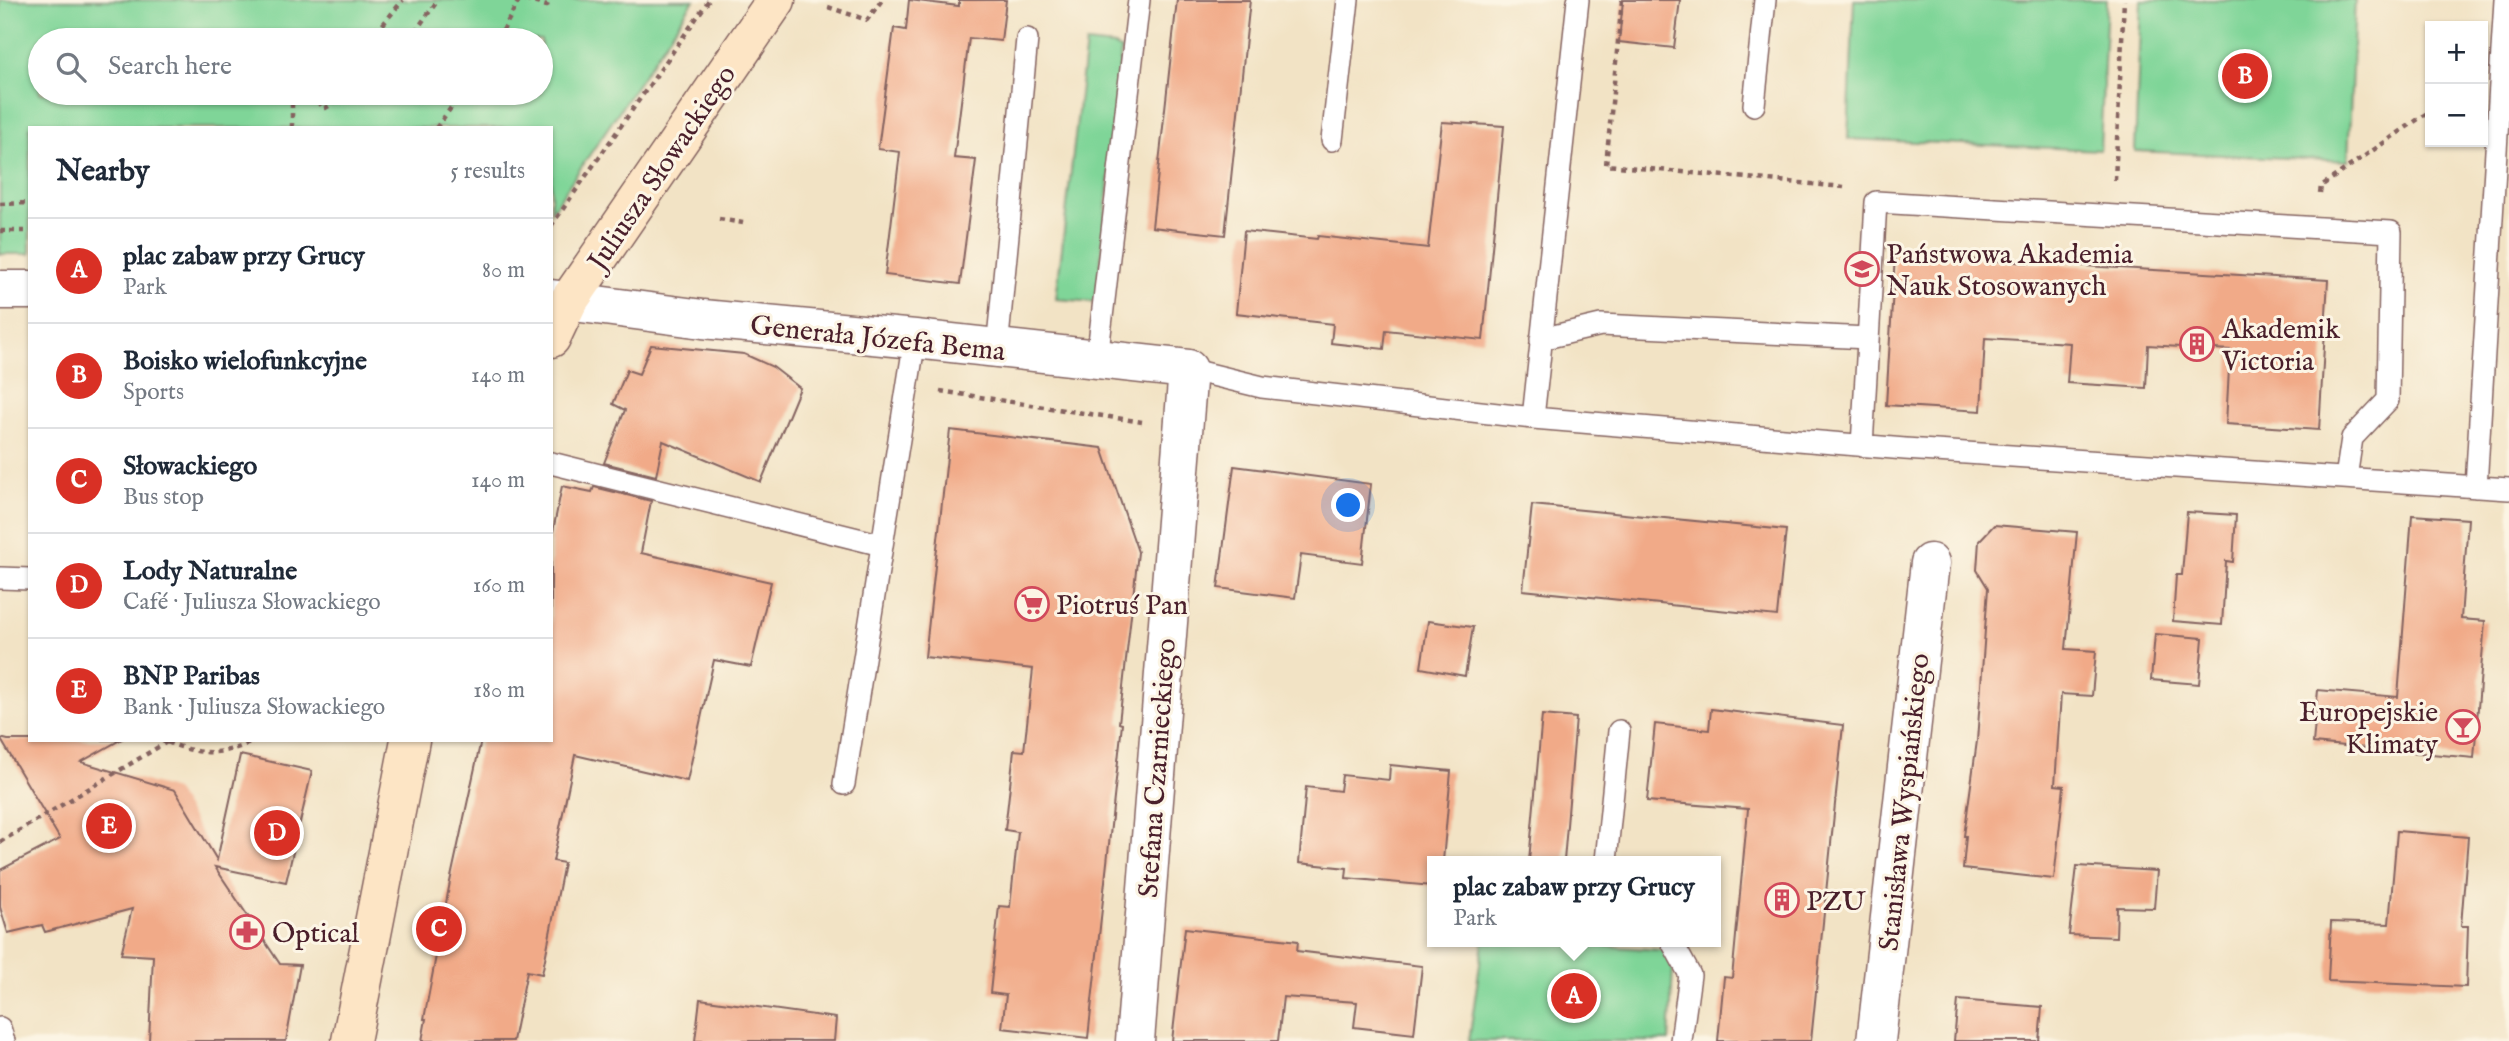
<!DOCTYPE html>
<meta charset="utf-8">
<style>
:root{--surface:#fff;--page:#f6f6f7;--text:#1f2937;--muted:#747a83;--line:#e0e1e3;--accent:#d93025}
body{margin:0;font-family:"IM FELL English",serif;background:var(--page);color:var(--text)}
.controls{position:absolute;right:21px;top:21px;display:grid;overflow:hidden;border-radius:0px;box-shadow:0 2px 5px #0004}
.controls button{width:63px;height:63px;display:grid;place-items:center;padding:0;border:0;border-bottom:2px solid var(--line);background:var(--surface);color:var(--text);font:35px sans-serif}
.you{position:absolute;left:1349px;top:506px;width:24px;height:24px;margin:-18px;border:5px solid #fff;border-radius:50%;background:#1a73e8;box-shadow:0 0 0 10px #1a73e833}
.badge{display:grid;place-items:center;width:46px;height:46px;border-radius:50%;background:var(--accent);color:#fff;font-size:23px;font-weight:700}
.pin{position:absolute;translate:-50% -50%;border:4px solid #fff;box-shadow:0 2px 7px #0006}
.popup{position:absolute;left:1427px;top:856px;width:294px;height:91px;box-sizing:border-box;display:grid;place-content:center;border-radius:0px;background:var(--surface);filter:drop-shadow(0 2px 5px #0005);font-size:23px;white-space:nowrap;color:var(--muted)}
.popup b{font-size:26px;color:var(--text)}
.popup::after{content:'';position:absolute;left:50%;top:100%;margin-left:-14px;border:14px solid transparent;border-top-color:var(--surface)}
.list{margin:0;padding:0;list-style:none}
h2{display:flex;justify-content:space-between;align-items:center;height:91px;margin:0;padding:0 28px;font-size:30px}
h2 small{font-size:23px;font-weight:400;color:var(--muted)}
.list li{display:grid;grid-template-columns:46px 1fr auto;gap:21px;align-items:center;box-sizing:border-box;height:105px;padding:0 28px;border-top:2px solid var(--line)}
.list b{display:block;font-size:26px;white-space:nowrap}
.list p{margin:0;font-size:23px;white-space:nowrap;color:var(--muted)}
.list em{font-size:23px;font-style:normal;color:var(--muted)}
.icon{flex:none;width:38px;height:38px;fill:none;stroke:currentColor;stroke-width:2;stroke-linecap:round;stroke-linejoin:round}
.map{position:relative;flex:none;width:2509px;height:1041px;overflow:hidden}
.search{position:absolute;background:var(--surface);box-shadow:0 2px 5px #0004;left:28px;top:28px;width:525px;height:77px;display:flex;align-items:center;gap:18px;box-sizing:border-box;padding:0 24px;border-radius:38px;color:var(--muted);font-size:26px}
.panel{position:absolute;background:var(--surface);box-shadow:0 2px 5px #0004;left:28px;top:126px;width:525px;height:616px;border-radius:0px}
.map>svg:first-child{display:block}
</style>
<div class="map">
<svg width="2509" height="1041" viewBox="0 0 2509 1041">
<rect width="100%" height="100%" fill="#fcf5e5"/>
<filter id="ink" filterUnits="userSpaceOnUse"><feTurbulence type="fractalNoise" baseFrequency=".0143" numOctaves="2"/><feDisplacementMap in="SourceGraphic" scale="14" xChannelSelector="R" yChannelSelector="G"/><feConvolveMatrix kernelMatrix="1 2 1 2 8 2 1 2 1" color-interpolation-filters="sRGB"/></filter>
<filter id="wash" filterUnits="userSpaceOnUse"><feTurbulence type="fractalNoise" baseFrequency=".00686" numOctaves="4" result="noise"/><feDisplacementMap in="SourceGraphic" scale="28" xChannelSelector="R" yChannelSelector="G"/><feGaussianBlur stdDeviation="1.57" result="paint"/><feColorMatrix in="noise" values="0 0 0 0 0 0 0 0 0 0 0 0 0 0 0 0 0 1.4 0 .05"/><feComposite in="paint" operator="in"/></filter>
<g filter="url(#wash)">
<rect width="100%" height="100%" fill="#f2e3c5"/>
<!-- green -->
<path fill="#7fd598" stroke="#647a62" stroke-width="2" fill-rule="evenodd" d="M0,0h694l-143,212v-84h-521v126h-30zM40,40h501v53h-501z
M1854,0h253l-7,150 -252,-11z
M2141,0h214l-7,161 -213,-10z
M1086,43l28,3 7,4 -24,252 -41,-3z
M1483,942h66l125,9 -5,90h-200z"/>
<g id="blocks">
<!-- building -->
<path fill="#f1aa88" d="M909,0l50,6v-6h47l-5,41 -32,-3 -15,120 22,2 -16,124 -75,-9 15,-123 -22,-3 16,-121 12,2z
M1177,0h73l-25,235 -73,-8z
M1623,0h57l-6,48 -55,-6z
M1442,122l62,4 -21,214 -97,-10 -2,19 -53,-6 2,-19 -97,-11 8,-82 73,8 1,-3 110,12z
M1895,255l433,25 -9,150 -93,-6 4,-74 -82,-5 -2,43 -79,-5 3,-40 -85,-5 -4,73 -95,-6z
M651,345l93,9 29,13 27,21 -39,94 -98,-41 -7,35 -52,-13 21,-53 -12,-6 14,-34 12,4z
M950,430l152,18 36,104 -19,171 3,1 -34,314 -86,-10 4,-33 -16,-2 9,-87 11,1 8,-75 -13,-2 9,-80 10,1 9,-82 -108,-12z
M1234,466l137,18 -9,79 -61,-8 -6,43 -77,-10z
M562,486l30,6 2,-5 57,14 -10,52 130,29 -20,85 -37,-7 -27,121 -112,-26 -22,106 11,2 -22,111 -15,-3 -14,70h-91l4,-22h-2l26,-137 31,-142h70v-199z
M1532,505l254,25 -9,86 -254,-26z
M2187,512l49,3 -3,47 -7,-1 -4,64 -49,-4 3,-46h6z
M2412,515l56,4 -7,100 24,2 -11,137 -161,-15 5,-53 80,7z
M1994,525l83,7 -11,117 30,2 -4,45 -31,-2 -6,91 9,1 -10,93 -91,-10 3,-33h-2l13,-95 11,-153 -11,-18 2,-29z
M1428,621l45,6 -8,49 -44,-8z
M2155,634l48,4 -4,46 -48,-4z
M1711,709l132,16 -32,316h-93l6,-64 8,1 16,-169 -101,-8 8,-77 54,6z
M1542,715l34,3 -12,143h-35z
M0,738l8,2h112l-39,22 94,28 42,70 23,-105 72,16 -26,111 -71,-15 65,97 20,1 -14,76h-137l4,-85 -32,-2 11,-45 -87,23 -3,-7 -34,8 -8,-26v-37l60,-31z
M1390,765l61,6 -8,90h-11v25l-86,-8 1,-10 -48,-5 7,-76 34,4 2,-16 47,5z
M2397,831l71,6 -7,89h7l-2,61 -138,-6 3,-59 58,2z
M2077,866l80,5 -3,37 -37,-1 -1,30 -47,-2z
M1185,928l113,13 -1,10 125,15 -8,68 -60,-7 3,-25 -74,-5 -5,44h-106z
M700,999l136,19 -2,23h-139z
M1958,1000l84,7 -3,34h-85z"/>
</g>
</g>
<g filter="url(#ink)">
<use href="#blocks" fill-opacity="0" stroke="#856461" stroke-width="2"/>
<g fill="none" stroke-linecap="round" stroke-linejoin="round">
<!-- lane casing -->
<g stroke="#856461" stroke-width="24">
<path id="lane" d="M1754,105l11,-105
M1332,140l16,-140
M1541,339l60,-14 267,13
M997,349l30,-310
M1097,360l42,-360
M1188,369l74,18 271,31 372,31 604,40
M1533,418l45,-418
M1862,446l14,-244 515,30 -3,168 -36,38 -6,40
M551,463l331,82
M2476,487l29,-487
M0,578l30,1
M844,784l71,-445
M1606,861l13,-130
M1672,942l18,33 -9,66
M0,1028l4,13"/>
</g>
<!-- street casing -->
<g stroke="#856461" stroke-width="41">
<path id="street" d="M0,290h30
M551,299l152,20 212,20 273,30 -53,672
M1876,1041l54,-478"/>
</g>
<!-- secondary casing -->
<g stroke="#856461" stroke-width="41">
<path id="secondary" d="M551,338l17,-36 208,-302
M351,1041l59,-301"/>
</g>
<!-- path -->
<path stroke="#856461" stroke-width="4.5" stroke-dasharray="5 5" stroke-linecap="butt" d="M525,0l22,6 2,-6
M1622,0l-16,165 238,22
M828,7l39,13 15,-20
M370,40l33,-40
M409,40l29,-40
M498,40l21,-40
M313,93l11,16 26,-16
M292,128v-29l10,-6
M436,128l26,-35
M2115,180l9,-180
M2320,193l1,-7 109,-75
M0,204l30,-1
M719,219l24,4
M551,226l158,-226
M0,231h30
M940,391l202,31
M167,742c35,14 55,14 89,-2
M0,842l170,-102"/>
<!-- lane -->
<use href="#lane" stroke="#fff" stroke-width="21"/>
<!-- street -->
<use href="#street" stroke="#fff" stroke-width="38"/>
<!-- secondary -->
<use href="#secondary" stroke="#fde5c5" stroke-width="38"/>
</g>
</g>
<!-- icons -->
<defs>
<g id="university-ring" transform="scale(1.75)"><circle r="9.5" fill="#fcf5e5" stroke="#d1495b" stroke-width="1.5"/><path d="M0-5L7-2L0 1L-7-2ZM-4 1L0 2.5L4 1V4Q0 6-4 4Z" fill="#d1495b"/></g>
<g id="building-ring" transform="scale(1.75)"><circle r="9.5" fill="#fcf5e5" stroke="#d1495b" stroke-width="1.5"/><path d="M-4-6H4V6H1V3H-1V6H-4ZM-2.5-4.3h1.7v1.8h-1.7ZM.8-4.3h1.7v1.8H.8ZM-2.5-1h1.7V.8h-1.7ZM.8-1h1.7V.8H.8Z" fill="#d1495b"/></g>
<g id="supermarket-ring" transform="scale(1.75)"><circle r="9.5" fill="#fcf5e5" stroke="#d1495b" stroke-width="1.5"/><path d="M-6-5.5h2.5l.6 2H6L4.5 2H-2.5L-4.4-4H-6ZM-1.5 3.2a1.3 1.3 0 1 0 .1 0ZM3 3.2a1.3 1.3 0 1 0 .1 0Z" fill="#d1495b"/></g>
<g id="bar-ring" transform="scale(1.75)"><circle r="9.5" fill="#fcf5e5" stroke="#d1495b" stroke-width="1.5"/><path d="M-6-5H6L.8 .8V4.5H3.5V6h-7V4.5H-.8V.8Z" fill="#d1495b"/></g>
<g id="pharmacy-ring" transform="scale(1.75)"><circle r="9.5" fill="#fcf5e5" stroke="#d1495b" stroke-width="1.5"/><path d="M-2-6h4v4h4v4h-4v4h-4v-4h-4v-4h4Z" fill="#d1495b"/></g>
</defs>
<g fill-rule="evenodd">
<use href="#university-ring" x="1862" y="269"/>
<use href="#building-ring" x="2197" y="344"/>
<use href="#supermarket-ring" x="1032" y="604"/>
<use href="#bar-ring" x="2463" y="727"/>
<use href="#building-ring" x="1782" y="900"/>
<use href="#pharmacy-ring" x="247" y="932"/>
</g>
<g text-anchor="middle" stroke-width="6" stroke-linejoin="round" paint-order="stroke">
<!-- street labels -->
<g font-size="28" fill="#4a1f2b" stroke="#fcf5e5">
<text transform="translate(661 167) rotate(-56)" y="10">Juliusza Słowackiego</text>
<text transform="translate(878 337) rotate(6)" y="10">Generała Józefa Bema</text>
<text transform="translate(1156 768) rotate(-86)" y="10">Stefana Czarnieckiego</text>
<text transform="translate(1903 802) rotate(-84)" y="10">Stanisława Wyspiańskiego</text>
</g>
<!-- poi labels -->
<g font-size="28" fill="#4a1f2b" stroke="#fcf5e5" text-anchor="start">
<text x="1886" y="263">Państwowa Akademia<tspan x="1886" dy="32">Nauk Stosowanych</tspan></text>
<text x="2222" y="338">Akademik<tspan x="2222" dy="32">Victoria</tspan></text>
<text x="1056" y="614">Piotruś Pan</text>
<text x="2438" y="721" text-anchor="end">Europejskie<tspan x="2438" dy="32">Klimaty</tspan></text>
<text x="1806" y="910">PZU</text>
<text x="272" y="942">Optical</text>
</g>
</g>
</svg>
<div class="controls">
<button>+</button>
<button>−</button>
</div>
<div class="you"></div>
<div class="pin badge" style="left:1574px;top:996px">A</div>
<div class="popup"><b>plac zabaw przy Grucy</b>Park</div>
<div class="pin badge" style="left:2245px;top:76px">B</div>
<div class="pin badge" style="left:439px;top:929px">C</div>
<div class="pin badge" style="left:277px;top:833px">D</div>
<div class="pin badge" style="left:109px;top:826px">E</div>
<div class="search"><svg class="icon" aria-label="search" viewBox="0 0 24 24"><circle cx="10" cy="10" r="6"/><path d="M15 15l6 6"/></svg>Search here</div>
<section class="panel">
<h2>Nearby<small>5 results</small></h2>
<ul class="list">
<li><span class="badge">A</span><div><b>plac zabaw przy Grucy</b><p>Park</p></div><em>80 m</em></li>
<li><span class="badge">B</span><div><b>Boisko wielofunkcyjne</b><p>Sports</p></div><em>140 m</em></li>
<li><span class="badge">C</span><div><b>Słowackiego</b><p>Bus stop</p></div><em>140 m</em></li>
<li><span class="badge">D</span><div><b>Lody Naturalne</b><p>Café · Juliusza Słowackiego</p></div><em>160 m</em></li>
<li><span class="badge">E</span><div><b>BNP Paribas</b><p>Bank · Juliusza Słowackiego</p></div><em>180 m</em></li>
</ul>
</section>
</div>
